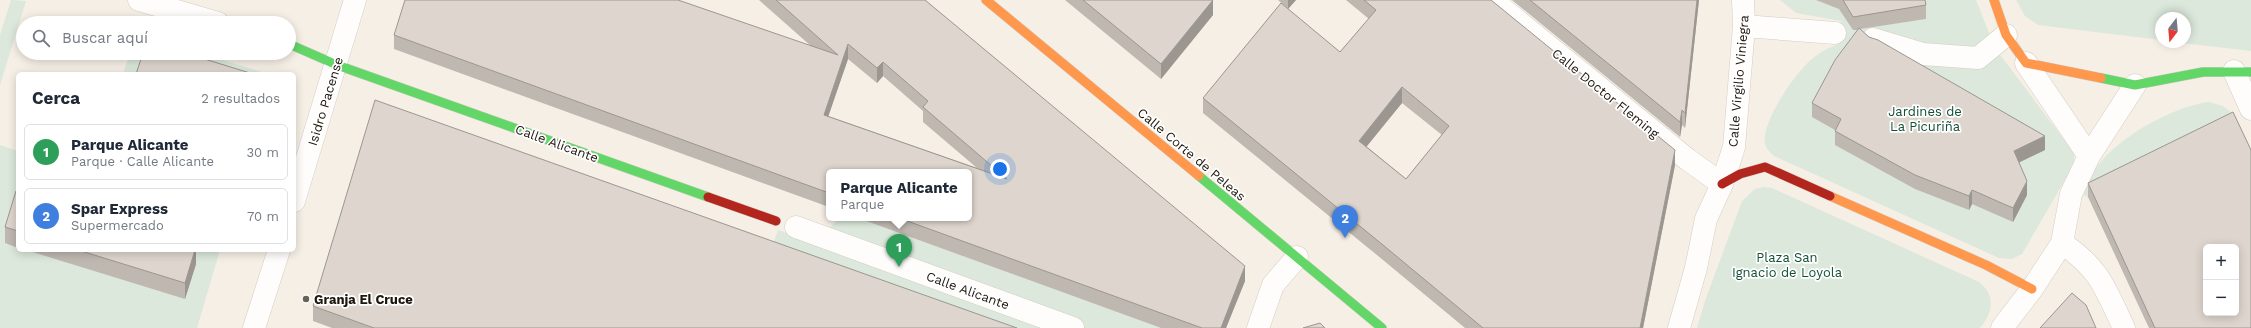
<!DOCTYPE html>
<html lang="es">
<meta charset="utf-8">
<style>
:root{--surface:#fff;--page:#f2f2f3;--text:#1f2937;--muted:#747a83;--line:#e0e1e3;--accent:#111827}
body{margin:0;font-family:"Work Sans",sans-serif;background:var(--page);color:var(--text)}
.controls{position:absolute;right:12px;bottom:12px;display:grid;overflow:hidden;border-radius:6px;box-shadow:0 2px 10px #0003}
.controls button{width:36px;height:36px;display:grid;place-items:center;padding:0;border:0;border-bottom:1px solid var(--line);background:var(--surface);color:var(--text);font:20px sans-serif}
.compass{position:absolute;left:2155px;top:12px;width:36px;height:36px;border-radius:50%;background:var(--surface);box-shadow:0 2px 10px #0003;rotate:196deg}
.you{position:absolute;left:1000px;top:169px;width:14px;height:14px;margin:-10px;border:3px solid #fff;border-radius:50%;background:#1a73e8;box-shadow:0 0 0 6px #1a73e833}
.badge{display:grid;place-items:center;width:26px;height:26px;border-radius:50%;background:var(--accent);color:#fff;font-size:13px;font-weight:700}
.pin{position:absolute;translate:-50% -33px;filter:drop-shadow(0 1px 2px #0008)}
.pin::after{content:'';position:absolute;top:21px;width:14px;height:12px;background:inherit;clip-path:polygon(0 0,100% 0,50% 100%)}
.popup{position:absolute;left:826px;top:169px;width:146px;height:52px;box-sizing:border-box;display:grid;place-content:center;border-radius:6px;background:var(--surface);filter:drop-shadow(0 1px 3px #0005);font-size:13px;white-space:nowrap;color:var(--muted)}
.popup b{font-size:15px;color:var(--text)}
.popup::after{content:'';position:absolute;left:50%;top:100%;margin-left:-8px;border:8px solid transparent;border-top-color:var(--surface)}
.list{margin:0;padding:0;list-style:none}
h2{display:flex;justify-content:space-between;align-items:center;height:52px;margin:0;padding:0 16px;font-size:17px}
h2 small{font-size:13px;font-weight:400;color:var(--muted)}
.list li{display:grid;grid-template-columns:26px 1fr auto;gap:12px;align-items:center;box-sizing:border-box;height:56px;margin:0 8px 8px;padding:0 8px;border:1px solid var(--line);border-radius:6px}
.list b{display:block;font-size:15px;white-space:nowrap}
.list p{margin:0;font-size:13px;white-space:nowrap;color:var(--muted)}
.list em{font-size:13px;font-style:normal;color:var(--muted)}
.icon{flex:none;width:22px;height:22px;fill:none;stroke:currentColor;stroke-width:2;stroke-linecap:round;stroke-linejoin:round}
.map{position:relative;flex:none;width:2251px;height:328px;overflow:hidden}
.search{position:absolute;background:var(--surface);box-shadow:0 2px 10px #0003;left:16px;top:16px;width:280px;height:44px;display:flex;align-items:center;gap:10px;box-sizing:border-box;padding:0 14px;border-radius:22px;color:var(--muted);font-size:15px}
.panel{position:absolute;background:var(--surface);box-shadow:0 2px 10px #0003;left:16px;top:72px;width:280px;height:180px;border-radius:6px}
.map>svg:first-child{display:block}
</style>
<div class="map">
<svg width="2251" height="328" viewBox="0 0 2251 328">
<rect width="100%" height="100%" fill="#f6efe6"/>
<!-- green -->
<path fill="#dbe8db" d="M11,0l15,1 -26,84v-50z
M1780,0h54l50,25 42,-6 -4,-19h54l19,48 79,105v10l-4,8 -48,83 -10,5 -13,-1 -225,-102c-4,-4 -8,-7 -9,-13 -4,-21 31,-71 47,-84 8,-7 18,-12 27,-15l2,-23 -45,-8z
M2016,0h235v51l-77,-9h11v-24h-24v22l-123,-15 -13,-9z
M130,53h70l62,19 1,2h-140z
M2209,102l14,4 9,7 -144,84 -4,-2c7,-45 84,-88 125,-93z
M0,145l18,6v99h202l-23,78h-197z
M1764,187l8,1 207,94c17,13 14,31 1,46h-283l8,-27 37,-100 13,-12z
M840,218h18l303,110h-185l-203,-84 5,-14 9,3 41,-4z"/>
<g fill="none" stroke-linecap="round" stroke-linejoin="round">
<!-- street casing -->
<g stroke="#d4cdc4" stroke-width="23">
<path id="street" d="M139,0l79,23
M1492,0l195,159 35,25
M1744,26l91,7
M1873,39l50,15 55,4 28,-23
M2026,63l63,93
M2234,71l17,38
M294,201l61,-201
M796,227l277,101
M2062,243c38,26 43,45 62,85
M254,328l25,-78
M1258,328l15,-43 24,-28
M1679,328l17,-60 10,-49 16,-35 12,-37 10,-121 -1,-26
M2002,328l30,-39 30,-46 9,-49 18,-38 46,-71"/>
</g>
<!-- fast casing -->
<g stroke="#d4cdc4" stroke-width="10">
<path id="fast" d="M289,44l48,21 371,132
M2101,78l34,7 68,-13h48
M1199,176l183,152"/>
</g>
<!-- slow casing -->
<g stroke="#d4cdc4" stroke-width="10">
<path id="slow" d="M986,0l213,176
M1994,0l12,35 20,28 75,15
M1830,196l156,69 46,24"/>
</g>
<!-- jam casing -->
<g stroke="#d4cdc4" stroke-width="10">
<path id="jam" d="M1722,184l18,-10 25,-7 65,29
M708,197l68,24"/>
</g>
<!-- street -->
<use href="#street" stroke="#fefdfb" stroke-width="22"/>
<!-- fast -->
<use href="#fast" stroke="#63d668" stroke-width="9"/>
<!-- slow -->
<use href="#slow" stroke="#ff974d" stroke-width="9"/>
<!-- jam -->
<use href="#jam" stroke="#b3261e" stroke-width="9"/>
</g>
<!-- wall -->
<path fill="#bfb8b1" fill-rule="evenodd" d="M759,0h166l320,281 -19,47h-65l-303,-110h111l-140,-46v35l-435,-158v-14l417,11zM848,59l29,24 6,-7 40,35v11l54,46 -149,-52z
M1065,0h148v15l-52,64z
M1278,0h18l-8,9z
M1346,0h145l184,165 -32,163h-178l-82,-68 -180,-147v-15l137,-46 29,-33zM1402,103l40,32 -36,44 -40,-33z
M1512,0h187l-14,128 -3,-3 -2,12z
M1816,0h109l1,5v14l-66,10 9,8 176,113 -26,12 8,33 -14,27 -41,-18 -3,6 -54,-21 -80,-44v-15l-23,-13v-14l46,-73h-5l-14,-21z
M2088,183l163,145h-102l-61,-131z
M18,192v56l-13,-5v-16z
M26,250h170v14l-11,35z
M313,306l704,22h-685l-19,-7z"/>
<!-- shaded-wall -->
<path fill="#9b9690" d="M1213,0v15l-52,64v-15z
M1288,0h8l-8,9z
M1697,0h2l-14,128v-15z
M848,44v15l-24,70v-14z
M883,62v14l-6,7v-15z
M1402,87v16l-43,53v-15z
M1682,110v15l-2,12v-15z
M2045,136v14l-31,15v-14z
M1675,150v15l-32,163h-3z
M2027,181v14l-14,27v-14z
M1972,190v14l-3,6v-14z
M195,250h1v14l-11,35v-16z
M1245,266v15l-19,47h-5z"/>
<!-- building -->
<path fill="#ded6ce" stroke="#9b9690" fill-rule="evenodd" d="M405,0h273l160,55 -62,-55h149l320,266 -24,62h-19l-303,-110h70v-46h-140v21l-435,-158zM848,44l29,24 6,-6 45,39 -5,6 84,72 -183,-64z
M1083,0h130l-52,64z
M1364,0h127l184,150 -35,178h-157l-100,-83 -180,-147 78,-95 59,49 36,-42zM1402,87l47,39 -43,53 -47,-38z
M1530,0h167l-12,113 -3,-3 -2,12z
M1843,0h82l1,5 -73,12z
M1859,28l10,9 9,3 167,96 -31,15 13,30 -14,27 -41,-18 -3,6 -54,-21 -80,-44 6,-12 -29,-16 23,-43z
M143,53h42l65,20v1h-114z
M375,100l642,228h-643l-61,-22z
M2233,112l18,38v178h-96l-67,-145zM2206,247h30v66h-30z
M16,191l2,1v39l-13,-4z
M78,250h117l-10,33z
M2072,293l14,12 10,23h-56z
M1320,323l5,5h-22z"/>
<!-- markers -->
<circle fill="#696258" stroke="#fff" stroke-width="1.5" cx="306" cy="299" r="4"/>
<g text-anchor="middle" stroke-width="3.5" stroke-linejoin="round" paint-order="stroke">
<!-- street labels -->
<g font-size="13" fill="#1d160c" stroke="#fff">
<text transform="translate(1738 81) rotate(-85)" y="5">Calle Virgilio Viniegra</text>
<text transform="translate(1606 93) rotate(39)" y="5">Calle Doctor Fleming</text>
<text transform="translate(325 101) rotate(-73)" y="5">Isidro Pacense</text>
<text transform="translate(557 143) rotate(20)" y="5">Calle Alicante</text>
<text transform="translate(1192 154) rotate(40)" y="5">Calle Corte de Peleas</text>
<text transform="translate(968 290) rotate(20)" y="5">Calle Alicante</text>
</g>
<!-- park labels -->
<g font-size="13" fill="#124f36" stroke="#fff">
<text x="1925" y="116">Jardines de<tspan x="1925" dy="15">La Picuriña</tspan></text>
<text x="1787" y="262">Plaza San<tspan x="1787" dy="15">Ignacio de Loyola</tspan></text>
</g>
<!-- poi labels -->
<g font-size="13" font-weight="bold" fill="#1d160c" stroke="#fff" text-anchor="start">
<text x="314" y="304">Granja El Cruce</text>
</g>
</g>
</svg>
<div class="controls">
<button>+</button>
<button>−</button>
</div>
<svg class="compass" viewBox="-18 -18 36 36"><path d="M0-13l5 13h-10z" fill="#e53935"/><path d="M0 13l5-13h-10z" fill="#747a83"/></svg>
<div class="you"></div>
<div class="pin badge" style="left:899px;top:267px;background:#2e9e5b">1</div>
<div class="popup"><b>Parque Alicante</b>Parque</div>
<div class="pin badge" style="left:1345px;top:238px;background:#3f7fe0">2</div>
<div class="search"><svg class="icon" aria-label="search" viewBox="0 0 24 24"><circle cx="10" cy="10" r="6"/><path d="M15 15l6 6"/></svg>Buscar aquí</div>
<section class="panel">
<h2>Cerca<small>2 resultados</small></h2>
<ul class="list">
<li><span class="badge" style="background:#2e9e5b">1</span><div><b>Parque Alicante</b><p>Parque · Calle Alicante</p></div><em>30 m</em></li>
<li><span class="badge" style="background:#3f7fe0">2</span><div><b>Spar Express</b><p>Supermercado</p></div><em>70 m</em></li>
</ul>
</section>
</div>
